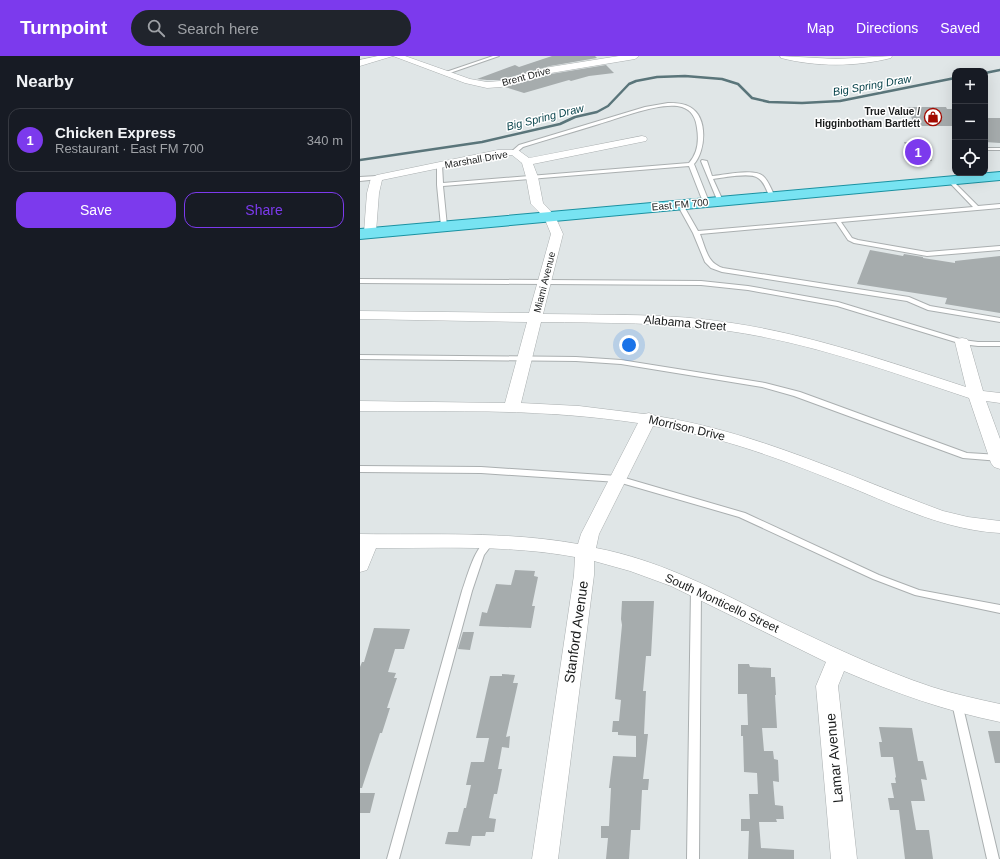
<!DOCTYPE html>
<meta charset="utf-8">
<style>
:root{--surface:#171b24;--page:#20242c;--text:#f1f3f6;--muted:#9ea1a6;--line:#363941;--accent:#7c3aed}
body{margin:0;font-family:Helvetica,sans-serif;background:var(--page);color:var(--text)}
.controls{position:absolute;right:12px;top:12px;display:grid;overflow:hidden;border-radius:8px;box-shadow:0 4px 16px #0002}
.controls button{width:36px;height:36px;display:grid;place-items:center;padding:0;border:0;border-bottom:1px solid var(--line);background:var(--surface);color:var(--text);font:20px sans-serif}
.you{position:absolute;left:269px;top:289px;width:14px;height:14px;margin:-10px;border:3px solid #fff;border-radius:50%;background:#1a73e8;box-shadow:0 0 0 6px #1a73e833}
.badge{display:grid;place-items:center;width:26px;height:26px;border-radius:50%;background:var(--accent);color:#fff;font-size:13px;font-weight:700}
.pin{position:absolute;translate:-50% -50%;border:2px solid #fff;box-shadow:0 1px 4px #0006}
.list{margin:0;padding:0;list-style:none}
h2{display:flex;justify-content:space-between;align-items:center;height:52px;margin:0;padding:0 16px;font-size:17px}
h2 small{font-size:13px;font-weight:400;color:var(--muted)}
.list li{display:grid;grid-template-columns:26px 1fr auto;gap:12px;align-items:center;box-sizing:border-box;height:64px;margin:0 8px 8px;padding:0 8px;border:1px solid var(--line);border-radius:12px}
.list b{display:block;font-size:15px;white-space:nowrap}
.list p{margin:0;font-size:13px;white-space:nowrap;color:var(--muted)}
.list em{font-size:13px;font-style:normal;color:var(--muted)}
.actions{display:flex;gap:8px;padding:12px 16px}
.actions a{flex:1;padding:9px 0;border:1px solid var(--accent);border-radius:12px;text-align:center;font-size:14px;color:var(--accent)}
.actions .main{background:var(--accent);color:#fff}
.icon{flex:none;width:22px;height:22px;fill:none;stroke:currentColor;stroke-width:2;stroke-linecap:round;stroke-linejoin:round}
.map{position:relative;flex:none;width:640px;height:803px;overflow:hidden}
header{display:flex;align-items:center;gap:24px;box-sizing:border-box;height:56px;padding:0 20px;background:var(--accent);color:#fff}
header strong{font-size:19px}
nav{display:flex;gap:22px;margin-inline-start:auto;font-size:14px}
.search{width:280px;height:36px;background:var(--page);display:flex;align-items:center;gap:10px;box-sizing:border-box;padding:0 14px;border-radius:22px;color:var(--muted);font-size:15px}
main{display:flex}
aside{flex:1;background:var(--surface)}
.map>svg:first-child{display:block}
</style>
<header>
<strong>Turnpoint</strong>
<div class="search"><svg class="icon" aria-label="search" viewBox="0 0 24 24"><circle cx="10" cy="10" r="6"/><path d="M15 15l6 6"/></svg>Search here</div>
<nav><a>Map</a><a>Directions</a><a>Saved</a></nav>
</header>
<main>
<aside>
<h2>Nearby<small></small></h2>
<ul class="list">
<li><span class="badge">1</span><div><b>Chicken Express</b><p>Restaurant · East FM 700</p></div><em>340 m</em></li>
</ul>
<div class="actions"><a class="main">Save</a><a>Share</a></div>
</aside>
<div class="map">
<svg width="640" height="803" viewBox="0 0 640 803">
<rect width="100%" height="100%" fill="#e0e6e7"/>
<g fill="none" stroke-linecap="round" stroke-linejoin="round">
<!-- stream -->
<path stroke="#5a757a" stroke-width="2.5" d="M625,17l15,-3
M0,104l122,-18 78,-18 15,-7 22,-5 11,-6 21,-22 7,-3 21,-4 28,-1 37,3 16,5 14,14 17,4 33,1 38,-2 115,-23"/>
</g>
<!-- building -->
<path fill="#a6acad" d="M192,0h43l2,2 -47,8 -50,14h-13l-10,-1 38,-14 4,2z
M246,9l8,8 -25,3 -18,5 -2,-1 -45,13 -19,-6 46,-13z
M547,51h39l1,2h8v17h-40z
M625,62h15v25l-15,-1z
M544,86l19,1 9,18h-20z
M510,194l33,6 1,-2 19,3v1l32,5v-2l45,-5v57l-55,-9 2,-6 -90,-14z
M155,514l20,1 -1,5 4,1 -6,29h3l-4,22 -52,-2 3,-14 5,1 9,-29 15,1z
M262,545h32l-3,55h-5l-3,35h3l-2,43h4l-5,45h6l-1,11h-6l-2,40h-9l-2,29h-23l2,-21h-7v-12h8l2,-38h-2l4,-32 23,1v-21l-18,-1v-3h-6l1,-11h6l2,-21 -6,-1 7,-74 -1,-6z
M14,572l36,1 -6,20h-9l-7,23 8,1 -2,5h3l-10,30h3l-8,25h-2l-18,55h-2v-121l2,-5h2z
M103,576h11l-4,18 -12,-1z
M378,608h11l1,3 21,1v9h4l1,18h-1l2,33h-15l2,23h9l1,8 4,1 1,22 -6,-1 2,24 8,1 1,13h-8l1,3h-18l2,26 33,2v9h-46l1,-28h-8v-12h9l-1,-25h9l-1,-21 -13,-1 -1,-36h-2v-11h7l-1,-31h-9z
M142,618l13,1 -2,8h5l-12,54 4,-1 -1,12 -7,-1 -4,22h4l-5,25h-3l-5,24 7,1 -2,13h-8l-1,4h-13l-2,10 -25,-2 3,-12h10l6,-24h2l5,-23h-5l5,-23h13l5,-24h-13l14,-62h12z
M519,671l33,1 6,33h5l4,19 -6,-1 4,22h-14l5,29h13l4,29h-28l-6,-49h-9l-2,-12h6l-3,-15h5l-1,-5 1,-1 -3,-20h-12l-2,-15h3z
M628,675h12v32h-5z
M0,737h15l-5,20h-10z"/>
<g fill="none" stroke-linecap="round" stroke-linejoin="round">
<!-- lane casing -->
<g stroke="#aaafb0" stroke-width="2">
<path id="lane" d="M133,0h6l-52,18 -4,-1z
M308,47c7,0 15,0 22,4 18,10 16,43 4,57l15,38 -1,1 -5,-1 -14,-36 -246,20 4,40 -3,2 -3,-2 -4,-41v-21l5,1 1,18 246,-20c9,-10 10,-23 8,-35 -1,-9 -5,-18 -15,-21 -20,-6 -62,11 -83,17 -25,8 -51,15 -76,23l-7,6 -5,-1 8,-7 126,-38z
M625,92h15v2h-15z
M342,104l5,1 5,15c12,-1 42,-8 51,0 6,5 8,14 12,20l-5,1c-3,-5 -6,-16 -12,-19 -8,-6 -35,0 -45,1l10,22 -5,1 -17,-41z
M17,120l3,2 -1,1 -19,2v-4z
M590,122l28,28 22,-2v4l-159,14 11,16 6,2 69,12 73,-6v4l-73,6 -73,-13 -6,-3 -12,-18 -136,12c6,15 7,29 23,34l186,29 21,9 70,12v4l-72,-12 -21,-9 -185,-29 -11,-4 -6,-6 -12,-29 -16,-29 5,-1 16,28 275,-24 -25,-26 -1,-1z
M0,223l341,2 47,5 90,16 125,38 15,2h22v4h-22l-16,-2 -125,-38 -89,-16 -47,-5 -341,-2z
M0,299l216,2 45,3 144,23 35,9 167,61 33,2v6l-37,-3 -169,-62 -32,-9 -141,-23 -45,-3 -216,-2z
M0,410l121,1 137,9 127,37 134,62 40,15 81,15v8l-85,-18 -42,-16 -134,-62 -121,-35 -137,-9 -121,-1z
M129,484l3,1 1,2 -9,12 -12,36 -73,268h-12l75,-268c5,-13 13,-47 27,-51z
M336,530l3,1 2,2 -2,270h-12l4,-270 2,-2z
M597,643l4,1 1,3 37,156h-12l-35,-156 1,-3z"/>
</g>
<!-- street casing -->
<g stroke="#aaafb0" stroke-width="1">
<path id="street" d="M18,0h27l65,23 17,3 13,-1 50,-14 69,-11h20l-4,3 -84,14 -50,14 -14,1 -22,-5 -72,-27 -33,10v-6z
M420,0l56,3 56,-3 -1,2c-35,9 -75,9 -110,0z
M282,80l4,1 1,2 -1,2 -113,23 5,13 5,26 12,13 8,18 -20,80c63,1 127,-1 189,9 80,12 157,39 234,64l-11,-45 2,-3 5,-1 5,1 2,3 14,49 17,2v10l-14,-2 14,38v30l-6,-2 -3,-4 -22,-65c-78,-26 -157,-55 -240,-67 -62,-9 -125,-8 -188,-9l-20,81 58,3 65,8 5,-1 7,3c101,16 192,60 287,95l25,6 32,4v12c-54,-3 -101,-26 -150,-46 -64,-26 -128,-51 -197,-61l-54,108 -3,14c64,12 122,43 180,72 51,24 102,49 156,67 22,7 45,12 68,17v18c-54,-11 -105,-29 -156,-51l-6,15 19,173h-26l-15,-173 10,-24 -155,-76 -41,-15 -36,-10v14l-36,284h-26l42,-284 1,-18c-65,-12 -133,-9 -199,-9l-9,22 -7,2v-38c72,1 146,-3 218,10l3,-10 57,-111c-92,-14 -185,-12 -278,-12v-10l145,2 22,-81 -167,-3v-8l169,2 22,-79 -7,-17 -13,-13 -5,-27 -4,-14 -10,-8 -14,1 -116,24 -3,13 -3,39 -2,3h-8l-2,-3 3,-39 4,-15 6,-3 121,-25h20l11,8z"/>
</g>
<!-- primary casing -->
<g stroke="#1b91a1" stroke-width="2">
<path id="primary" d="M640,116v8l-640,59v-10z"/>
</g>
<!-- lane -->
<use href="#lane" fill="#fff" fill-rule="evenodd"/>
<!-- street -->
<use href="#street" fill="#fff" fill-rule="evenodd"/>
<!-- primary -->
<use href="#primary" fill="#77e3f2" fill-rule="evenodd"/>
</g>
<!-- icons -->
<defs>
<g id="shop-ring" transform="scale(0.9)"><circle r="9.5" fill="#fff" stroke="#a20a01" stroke-width="1.5"/><path d="M-5-2.5h2.3a2.7 3.5 0 0 1 5.4 0H5L5.5 6h-11ZM-1.5-2.5h3a1.5 2.3 0 0 0-3 0Z" fill="#a20a01"/></g>
</defs>
<g fill-rule="evenodd">
<use href="#shop-ring" x="573" y="61"/>
</g>
<g text-anchor="middle" stroke-width="3" stroke-linejoin="round" paint-order="stroke">
<!-- far-street labels -->
<g font-size="10" fill="#1a1c1c" stroke="#fff">
<text transform="translate(166 20) rotate(-15)" y="4">Brent Drive</text>
<text transform="translate(116 103) rotate(-10)" y="4">Marshall Drive</text>
<text transform="translate(320 148) rotate(-5)" y="4">East FM 700</text>
<text transform="translate(184 226) rotate(-76)" y="4">Miami Avenue</text>
</g>
<!-- far-poi labels -->
<g font-size="10" font-weight="bold" fill="#1a1c1c" stroke="#fff" text-anchor="end">
<text x="560" y="59">True Value /<tspan x="560" dy="12">Higginbotham Bartlett</tspan></text>
</g>
<!-- far-water labels -->
<g font-size="11" font-style="italic" fill="#09444c" stroke="#fff">
<text transform="translate(512 29) rotate(-10)" y="4">Big Spring Draw</text>
<text transform="translate(185 61) rotate(-14)" y="4">Big Spring Draw</text>
</g>
<!-- street labels -->
<g font-size="12" fill="#1a1c1c" stroke="#fff">
<text transform="translate(325 267) rotate(5)" y="4">Alabama Street</text>
<text transform="translate(327 372) rotate(13)" y="4">Morrison Drive</text>
<text transform="translate(362 547) rotate(25)" y="4">South Monticello Street</text>
</g>
<!-- near-street labels -->
<g font-size="14" fill="#1a1c1c" stroke="#fff">
<text transform="translate(216 576) rotate(-82)" y="5">Stanford Avenue</text>
<text transform="translate(474 702) rotate(-95)" y="5">Lamar Avenue</text>
</g>
</g>
</svg>
<div class="controls">
<button>+</button>
<button>−</button>
<button><svg class="icon" aria-label="locate" viewBox="0 0 24 24"><circle cx="12" cy="12" r="6"/><path d="M12 2v4M12 18v4M2 12h4M18 12h4"/></svg></button>
</div>
<div class="you"></div>
<div class="pin badge" style="left:558px;top:96px">1</div>
</div>
</main>
